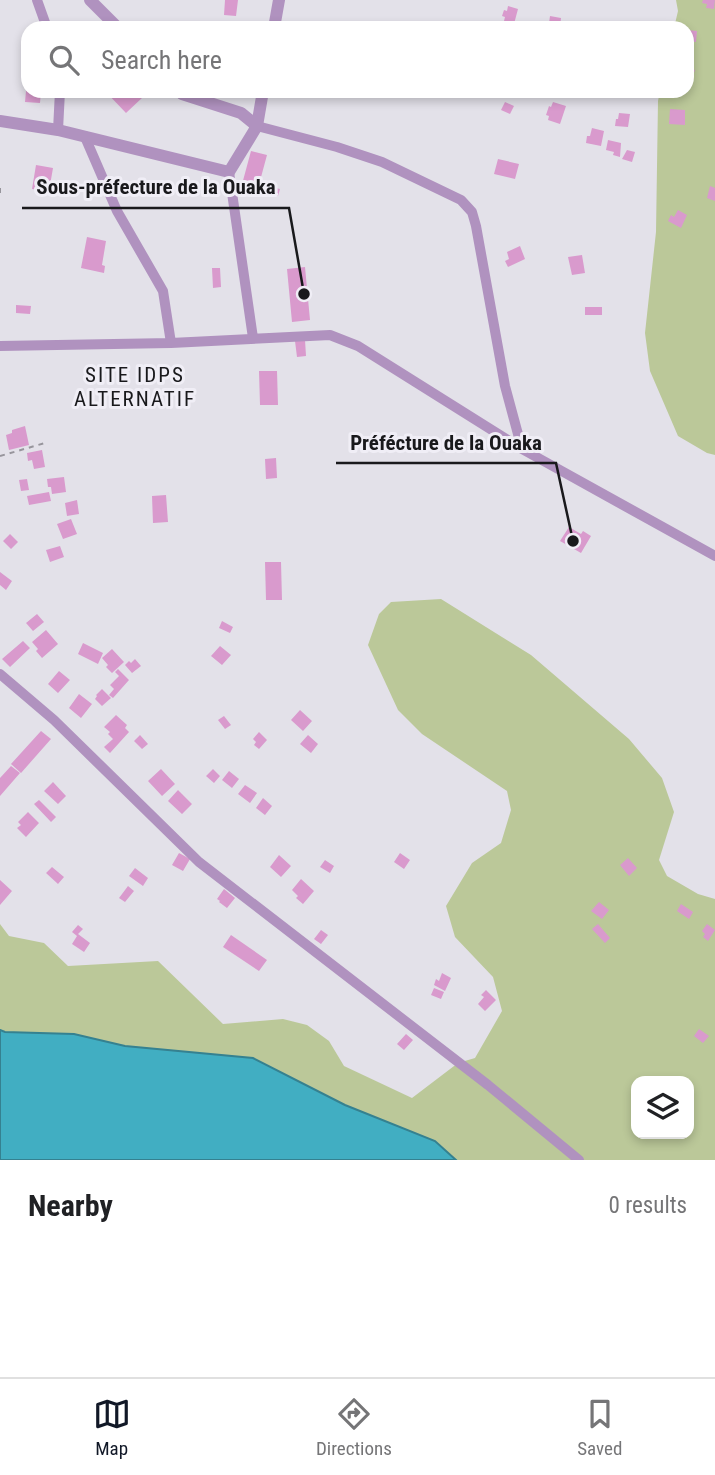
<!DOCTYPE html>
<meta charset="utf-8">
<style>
:root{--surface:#fff;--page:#f2f2f2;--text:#202124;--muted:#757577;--line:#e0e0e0;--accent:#111827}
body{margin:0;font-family:"Roboto Condensed",sans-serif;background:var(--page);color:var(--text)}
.controls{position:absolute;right:21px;bottom:21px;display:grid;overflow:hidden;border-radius:14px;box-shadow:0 4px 10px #0003}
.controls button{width:63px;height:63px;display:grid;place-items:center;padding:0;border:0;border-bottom:2px solid var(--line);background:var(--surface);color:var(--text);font:35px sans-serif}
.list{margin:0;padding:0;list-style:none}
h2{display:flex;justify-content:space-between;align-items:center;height:91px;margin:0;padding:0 28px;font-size:30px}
h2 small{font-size:23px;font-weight:400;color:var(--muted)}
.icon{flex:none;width:38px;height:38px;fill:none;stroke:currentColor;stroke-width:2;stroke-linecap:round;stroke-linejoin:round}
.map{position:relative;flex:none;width:715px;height:1160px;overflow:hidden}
.search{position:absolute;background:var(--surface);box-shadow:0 4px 10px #0003;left:21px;right:21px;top:21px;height:77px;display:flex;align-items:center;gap:18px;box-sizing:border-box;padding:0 24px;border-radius:21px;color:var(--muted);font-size:26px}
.sheet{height:217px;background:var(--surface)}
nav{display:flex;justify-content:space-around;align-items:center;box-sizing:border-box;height:98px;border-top:2px solid var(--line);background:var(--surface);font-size:19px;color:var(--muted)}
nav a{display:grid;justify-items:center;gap:4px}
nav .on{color:var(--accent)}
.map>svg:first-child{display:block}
</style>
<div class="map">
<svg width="715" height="1160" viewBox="0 0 715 1160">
<rect width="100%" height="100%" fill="#e3e1e9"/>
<!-- green -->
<path fill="#bbc899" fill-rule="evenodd" d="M676,0h39v455l-8,-2 -29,-17 -28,-65 -5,-38 11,-101 2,-131 2,-10h27v-63h-13l4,-17z
M441,599l90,56 98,84 33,39 12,34 -15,48 8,16 31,18 17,5v261h-259l-21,-19 -90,-36 -220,-59 -51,-12 -70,-2 -4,-2v-106l9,12 35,7 24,23 90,-5 65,63 60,-5 24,6 22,16 15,25 68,32 46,-35 17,-5 27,-47 -9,-34 -38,-40 -9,-31 26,-43 29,-20 10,-33 -4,-19 -85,-57 -24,-24 -30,-65 11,-31 12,-12zM636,1081h53v53h-53z"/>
<!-- water -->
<path fill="#41aec2" stroke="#358190" stroke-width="2" d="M0,1030l5,2 69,2 51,12 128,12 92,47 90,36 21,19h-456z"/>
<!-- building -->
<path fill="#d99acd" d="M225,0h13l-2,16 -12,-1z
M703,0h12l-1,9 -8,-1 1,-4 -5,-1z
M508,6l10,3 -4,15 -10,-3 1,-4 -3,-1 2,-6 3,1z
M550,16l11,2 -1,10h-15v-5h4z
M687,30l10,1 -1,11 -9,-1z
M687,67l8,3 -5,14 -3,-1z
M26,91h15l-1,12 -15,-1z
M105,91h27l3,3 3,-3 5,6 -17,16z
M505,102l9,4 -4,8 -9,-4z
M553,102l13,4 -6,18 -12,-4 1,-4 -3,-1 3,-9 2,1z
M670,109l15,1v15l-16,-1z
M619,113l11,1 -2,13 -13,-1 1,-7h2z
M592,128l12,3 -3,15 -15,-3 1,-7h3z
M608,140l13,3 -1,14 -7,-2 1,-3 -8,-2z
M627,150l8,2 -3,10 -10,-3z
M251,151l16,4 -10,37 -16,-4z
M498,159l21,5 -4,15 -21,-5z
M36,165l17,3 -4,23 -17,-2z
M267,186l13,3 -2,7 -13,-3z
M710,186l5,2v13l-8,-3z
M678,210l9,5 -6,13 -13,-7 3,-6 3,2z
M87,237l19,4 -4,24 3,1 -1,7 -23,-5z
M520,246l5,13 -17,8 -3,-6 4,-2 -2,-7z
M582,255l3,18 -13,2 -4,-18z
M305,267l5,53 -18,2 -5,-53z
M212,268h8l1,19 -8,1z
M16,305l15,1 -1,8 -14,-1z
M585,307h17v8h-17z
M305,340l1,16 -9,1 -2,-16z
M259,371h18l1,34h-18z
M25,426l4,19 -20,5 -3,-15 6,-2v-3z
M42,450l3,17 -11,2 -2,-9 -4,1 -1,-8z
M276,458l1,20 -11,1 -1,-20z
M64,477l2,15 -14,2 -1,-7h-3l-1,-8z
M27,479l2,11 -8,1 -2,-11z
M49,492l2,9 -22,4 -2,-9z
M166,495l2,27 -15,1 -1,-27z
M77,500l2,14 -12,2 -2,-13z
M71,519l6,15 -14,5 -6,-15z
M569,527l12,7 2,-3 8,5 -10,17 -21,-12z
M10,534l8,8 -7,7 -8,-8z
M60,546l4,11 -14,5 -4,-12z
M265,562h16l1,38h-16z
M0,572l12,9 -6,9 -6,-5z
M37,614l7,8 -11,9 -7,-8z
M222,621l11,6 -3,6 -11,-5z
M46,630l12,14 -16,14 -6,-7 2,-2 -6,-7z
M23,641l7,7 -20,19 -8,-8z
M83,643l20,10 -5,11 -20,-10z
M220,646l11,9 -9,10 -11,-9z
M112,649l12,13 -12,11 -6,-6 2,-2 -6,-7z
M135,659l6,7 -9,7 -7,-8 4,-4 2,2z
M118,669l11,11 -16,18 -4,-3 5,-6 -4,-4 9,-9 -4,-4z
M59,671l11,9 -12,13 -10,-9z
M102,689l9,9 -9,8 -7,-7 2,-3 -1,-1z
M79,694l13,10 -11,14 -12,-10z
M300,710l12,11 -9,10 -12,-11z
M116,715l11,10 -2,3 4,4 -19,21 -6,-6 9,-8 -5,-5 2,-2 -6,-5z
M224,716l7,9 -6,4 -7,-9z
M41,731l10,8 -30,34 -10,-9z
M259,732l8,8 -8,9 -5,-4 2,-3 -3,-3z
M140,735l8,9 -6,5 -8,-8z
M308,735l10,9 -7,9 -11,-9z
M11,766l9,7 -20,23v-18z
M161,769l14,15 -13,12 -14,-15z
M213,769l7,7 -6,7 -8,-7z
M229,771l10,8 -7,9 -10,-8z
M53,782l13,14 -8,8 -14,-13z
M245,785l12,8 -7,10 -12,-9z
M178,790l14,14 -10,10 -14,-13z
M263,798l9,8 -7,9 -9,-7z
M39,800l17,17 -5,5 -17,-18z
M28,812l11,11 -13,14 -9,-9 4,-3 -3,-3z
M179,853l11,6 -7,12 -11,-6z
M400,853l10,7 -6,9 -10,-7z
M279,855l12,11 -10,11 -11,-10z
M628,858l9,10 -8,8 -9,-11z
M325,860l9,6 -4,7 -10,-6z
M52,867l12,10 -6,7 -12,-11z
M135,868l13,10 -5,8 -14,-10z
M301,879l13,12 -11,13 -7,-6 2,-2 -6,-6z
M0,880l12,11 -12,14z
M128,886l6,5 -9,11 -6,-4z
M224,889l11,9 -8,10 -8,-6 1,-1 -3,-2z
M599,902l10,8 -7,9 -11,-8z
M681,904l12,8 -4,7 -12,-8z
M598,924l12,14 -5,5 -13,-14z
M707,924l8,6 -7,11 -5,-4 2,-3 -3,-3z
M78,925l5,4 -5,5 12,9 -6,9 -12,-8 5,-8 -5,-4z
M321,930l7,5 -7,9 -7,-5z
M231,935l36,25 -8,11 -36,-24z
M442,973l9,5 -6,13 -11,-6 2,-6 3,2z
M434,988l10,4 -3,7 -10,-4z
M486,990l10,10 -11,11 -7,-7 6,-7 -3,-2z
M699,1029l10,7 -6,7 -9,-7z
M406,1034l7,6 -9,10 -7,-6z"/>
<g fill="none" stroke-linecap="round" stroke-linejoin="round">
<!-- path -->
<path stroke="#97959c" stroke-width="2" stroke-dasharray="5 5" stroke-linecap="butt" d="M0,188v9
M0,456l45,-13"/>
<!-- minor -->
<path stroke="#b092bf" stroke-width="10" d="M37,0l10,28
M257,126l80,21 45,15 79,38 11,12 4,14 29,160 17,63
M58,130l2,-39
M85,137l32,74 46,80 8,52
M229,172l24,166
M0,346l171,-3 159,-8 28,11 164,103 193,107
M0,674l54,46 145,142 289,223 91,75"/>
<!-- tertiary -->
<path stroke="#b092bf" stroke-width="12" d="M90,0l28,28
M274,28l5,-28
M180,91l2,3 59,19 16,13
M0,121l58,9 171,42 28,-46 6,-35"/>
</g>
<g text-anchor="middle" stroke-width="6" stroke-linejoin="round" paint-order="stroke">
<!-- neighbourhood labels -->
<g font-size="21" letter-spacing="2" fill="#19191c" stroke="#f0eef6">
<text x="135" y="382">SITE IDPS<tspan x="135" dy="24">ALTERNATIF</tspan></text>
</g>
</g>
<!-- callouts -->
<path fill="none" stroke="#19191c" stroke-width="2.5" d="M304 294L289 208H22M573 541L556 463H336"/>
<g fill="#19191c" stroke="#f0eef6" stroke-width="2.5">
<circle cx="304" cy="294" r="7"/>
<circle cx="573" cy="541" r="7"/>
</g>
<g font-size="21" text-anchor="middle" font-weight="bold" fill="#19191c" stroke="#f0eef6" stroke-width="6" stroke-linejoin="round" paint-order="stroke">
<text x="156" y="194">Sous-préfecture de la Ouaka</text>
<text x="446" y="450">Préfécture de la Ouaka</text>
</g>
</svg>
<div class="controls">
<button><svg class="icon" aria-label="layers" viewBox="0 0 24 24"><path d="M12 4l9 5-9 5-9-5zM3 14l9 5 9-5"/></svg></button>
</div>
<div class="search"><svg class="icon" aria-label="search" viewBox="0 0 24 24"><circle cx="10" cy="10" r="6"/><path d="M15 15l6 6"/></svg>Search here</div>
</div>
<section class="sheet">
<h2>Nearby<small>0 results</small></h2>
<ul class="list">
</ul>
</section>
<nav>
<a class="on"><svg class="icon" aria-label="map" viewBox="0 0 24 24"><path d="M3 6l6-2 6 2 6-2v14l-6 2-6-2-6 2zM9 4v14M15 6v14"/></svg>Map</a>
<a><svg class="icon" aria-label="directions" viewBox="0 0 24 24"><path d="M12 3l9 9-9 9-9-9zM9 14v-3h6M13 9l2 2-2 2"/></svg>Directions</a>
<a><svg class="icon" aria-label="saved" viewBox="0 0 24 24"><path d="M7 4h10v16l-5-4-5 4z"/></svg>Saved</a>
</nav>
